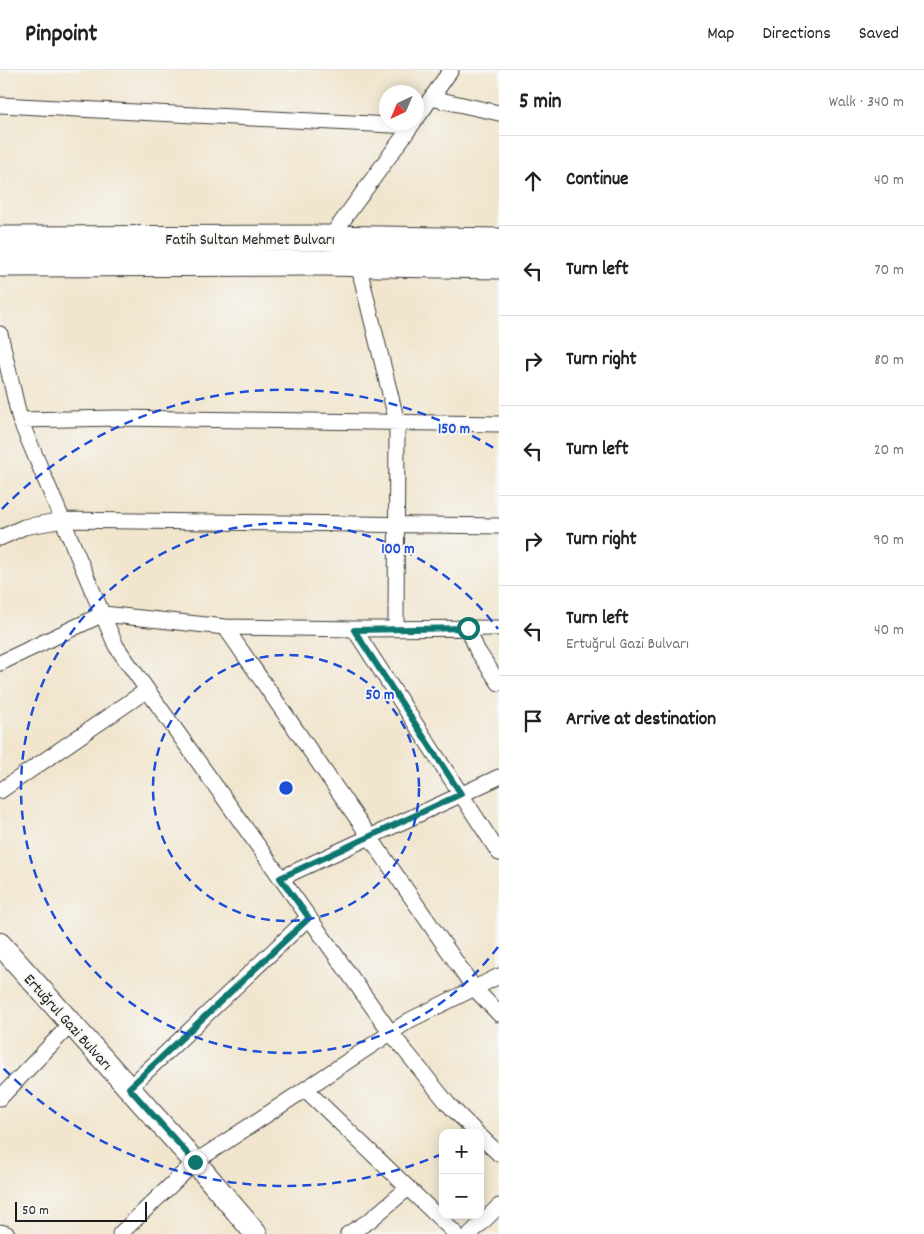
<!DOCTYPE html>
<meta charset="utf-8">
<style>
:root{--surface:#fff;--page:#f6f6f6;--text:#222;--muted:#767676;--line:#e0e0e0}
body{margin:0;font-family:Dekko,sans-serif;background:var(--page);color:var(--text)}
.controls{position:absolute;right:15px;bottom:15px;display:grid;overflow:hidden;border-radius:10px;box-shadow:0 2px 12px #0003}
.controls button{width:45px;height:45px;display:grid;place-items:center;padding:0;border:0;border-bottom:1px solid var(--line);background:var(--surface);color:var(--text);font:25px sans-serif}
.compass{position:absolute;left:379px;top:15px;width:45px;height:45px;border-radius:50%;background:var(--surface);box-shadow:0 2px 12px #0003;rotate:224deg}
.scale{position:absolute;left:15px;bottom:12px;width:132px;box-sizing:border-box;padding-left:5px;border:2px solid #1c1c1c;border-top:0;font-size:14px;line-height:18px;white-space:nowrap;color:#1c1c1c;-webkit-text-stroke:4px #f6f6f2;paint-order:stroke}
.stop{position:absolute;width:15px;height:15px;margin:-11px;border:4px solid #0f766e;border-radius:50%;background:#fff}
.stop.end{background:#0f766e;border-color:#fff;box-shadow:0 1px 5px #0008}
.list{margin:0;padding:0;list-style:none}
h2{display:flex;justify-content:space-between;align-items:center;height:65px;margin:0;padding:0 20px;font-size:21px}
h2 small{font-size:16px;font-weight:400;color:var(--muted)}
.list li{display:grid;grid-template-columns:32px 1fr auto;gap:15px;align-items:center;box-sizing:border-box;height:90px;padding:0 20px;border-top:1px solid var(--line)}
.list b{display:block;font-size:19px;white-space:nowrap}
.list p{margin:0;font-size:16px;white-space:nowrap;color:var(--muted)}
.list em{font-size:16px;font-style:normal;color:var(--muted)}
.icon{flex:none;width:28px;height:28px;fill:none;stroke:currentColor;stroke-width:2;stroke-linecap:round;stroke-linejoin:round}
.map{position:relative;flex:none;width:499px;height:1164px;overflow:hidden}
header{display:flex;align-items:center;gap:30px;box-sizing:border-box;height:70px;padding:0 25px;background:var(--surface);border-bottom:1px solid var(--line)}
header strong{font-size:24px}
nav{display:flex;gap:28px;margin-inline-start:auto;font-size:18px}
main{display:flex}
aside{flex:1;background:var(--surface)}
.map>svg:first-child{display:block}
</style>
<header>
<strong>Pinpoint</strong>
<nav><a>Map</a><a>Directions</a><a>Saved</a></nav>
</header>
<main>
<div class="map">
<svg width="499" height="1164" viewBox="0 0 499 1164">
<rect width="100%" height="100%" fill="#f6f6f2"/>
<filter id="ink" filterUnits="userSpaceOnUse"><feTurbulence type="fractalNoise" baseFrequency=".02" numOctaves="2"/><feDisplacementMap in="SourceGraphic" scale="10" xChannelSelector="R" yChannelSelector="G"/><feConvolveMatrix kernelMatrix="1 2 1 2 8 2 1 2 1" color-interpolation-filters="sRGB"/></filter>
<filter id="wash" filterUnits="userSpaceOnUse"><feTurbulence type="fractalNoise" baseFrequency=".0096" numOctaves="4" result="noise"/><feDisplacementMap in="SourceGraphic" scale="20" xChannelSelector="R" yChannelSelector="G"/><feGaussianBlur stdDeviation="1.12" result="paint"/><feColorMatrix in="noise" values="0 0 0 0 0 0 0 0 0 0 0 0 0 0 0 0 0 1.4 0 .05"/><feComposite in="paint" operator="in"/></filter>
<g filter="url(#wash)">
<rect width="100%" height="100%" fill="#f1e5ce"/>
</g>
<g filter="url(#ink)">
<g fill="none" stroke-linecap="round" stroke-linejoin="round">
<!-- minor casing -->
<g stroke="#3c3a37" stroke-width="17">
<path id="minor" d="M431,28l68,15
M0,35l411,21
M417,48l34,-48
M330,168l84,-116
M358,194l39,158 -1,206
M0,264l20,86 96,226 275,387 57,71 29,29
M20,350l98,-2 381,6
M0,468l24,-11 39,-7 436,6
M225,557l249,361 25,26
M468,558l9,22 22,33
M354,559l145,224
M0,593l103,-49 122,13 129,2 145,-1
M0,721l147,-101
M281,808l218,-101
M129,1018l180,-171
M305,1019l151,145
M0,1028l71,-74
M480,1066l19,18
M0,1162l7,2
M120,1164l75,-72 215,-142 89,-44
M348,1164l21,-13 39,-33
M470,1164l29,-28"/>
</g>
<!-- secondary casing -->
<g stroke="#3c3a37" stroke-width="24">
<path id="secondary" d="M0,874l195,218 61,72"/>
</g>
<!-- primary casing -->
<g stroke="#3c3a37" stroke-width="27">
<path id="primary" d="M0,169l323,-1 176,3
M0,194l323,-1 176,3"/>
</g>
<!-- minor -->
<use href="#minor" stroke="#fff" stroke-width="15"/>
<!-- secondary -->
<use href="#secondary" stroke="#fff" stroke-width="22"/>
<!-- primary -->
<use href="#primary" stroke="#fff" stroke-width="25"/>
</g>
</g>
<g fill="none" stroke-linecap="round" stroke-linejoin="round" filter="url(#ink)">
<!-- route -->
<path stroke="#0f766e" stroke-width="6" d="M195,1092l-66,-74 180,-170 -29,-40 181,-84 -107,-164 114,-2"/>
</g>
<!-- distance rings -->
<g fill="none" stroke="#1d4ed8" stroke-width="2.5" stroke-dasharray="9 6">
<circle cx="286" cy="718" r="133"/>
<path d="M498 877A265 265 0 1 1 498 559"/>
<path d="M442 1084A398 398 0 0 1 2 997M2 439A398 398 0 0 1 497 380"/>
</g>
<g text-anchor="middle" stroke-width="4" stroke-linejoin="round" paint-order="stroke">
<!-- street labels -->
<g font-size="16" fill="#1c1c1c" stroke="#f6f6f2">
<text x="250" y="174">Fatih Sultan Mehmet Bulvarı</text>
<text transform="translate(69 951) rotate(48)" y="6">Ertuğrul Gazi Bulvarı</text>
</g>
</g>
<circle cx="286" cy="718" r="8" fill="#1d4ed8" stroke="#f6f6f2" stroke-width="2.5"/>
<g font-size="15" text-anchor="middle" font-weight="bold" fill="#1d4ed8" stroke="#f6f6f2" stroke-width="4" stroke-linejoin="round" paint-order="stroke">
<text x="454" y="363">150 m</text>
<text x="398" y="483">100 m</text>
<text x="380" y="629">50 m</text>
</g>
</svg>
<div class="controls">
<button>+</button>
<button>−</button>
</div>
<svg class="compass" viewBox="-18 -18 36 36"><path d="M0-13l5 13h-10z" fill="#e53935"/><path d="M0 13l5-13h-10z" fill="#767676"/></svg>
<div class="scale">50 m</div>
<div class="stop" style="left:468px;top:558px"></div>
<div class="stop end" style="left:195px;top:1092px"></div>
</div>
<aside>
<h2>5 min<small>Walk · 340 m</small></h2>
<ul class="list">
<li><svg class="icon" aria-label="ahead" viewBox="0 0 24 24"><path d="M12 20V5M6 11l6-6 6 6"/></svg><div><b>Continue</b></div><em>40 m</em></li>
<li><svg class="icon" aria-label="left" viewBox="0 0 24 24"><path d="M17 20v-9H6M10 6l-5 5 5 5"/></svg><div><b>Turn left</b></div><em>70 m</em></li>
<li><svg class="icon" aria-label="right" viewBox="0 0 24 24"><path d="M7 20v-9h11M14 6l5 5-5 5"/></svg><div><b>Turn right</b></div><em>80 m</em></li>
<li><svg class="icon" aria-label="left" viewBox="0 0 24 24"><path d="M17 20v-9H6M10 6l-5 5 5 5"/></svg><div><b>Turn left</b></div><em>20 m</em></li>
<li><svg class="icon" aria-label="right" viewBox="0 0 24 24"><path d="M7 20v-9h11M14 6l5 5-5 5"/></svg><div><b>Turn right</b></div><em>90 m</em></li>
<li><svg class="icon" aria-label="left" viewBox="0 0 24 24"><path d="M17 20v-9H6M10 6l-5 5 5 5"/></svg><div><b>Turn left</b><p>Ertuğrul Gazi Bulvarı</p></div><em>40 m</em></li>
<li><svg class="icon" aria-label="arrive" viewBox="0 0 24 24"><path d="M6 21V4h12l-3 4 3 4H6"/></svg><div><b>Arrive at destination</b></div></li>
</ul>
</aside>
</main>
